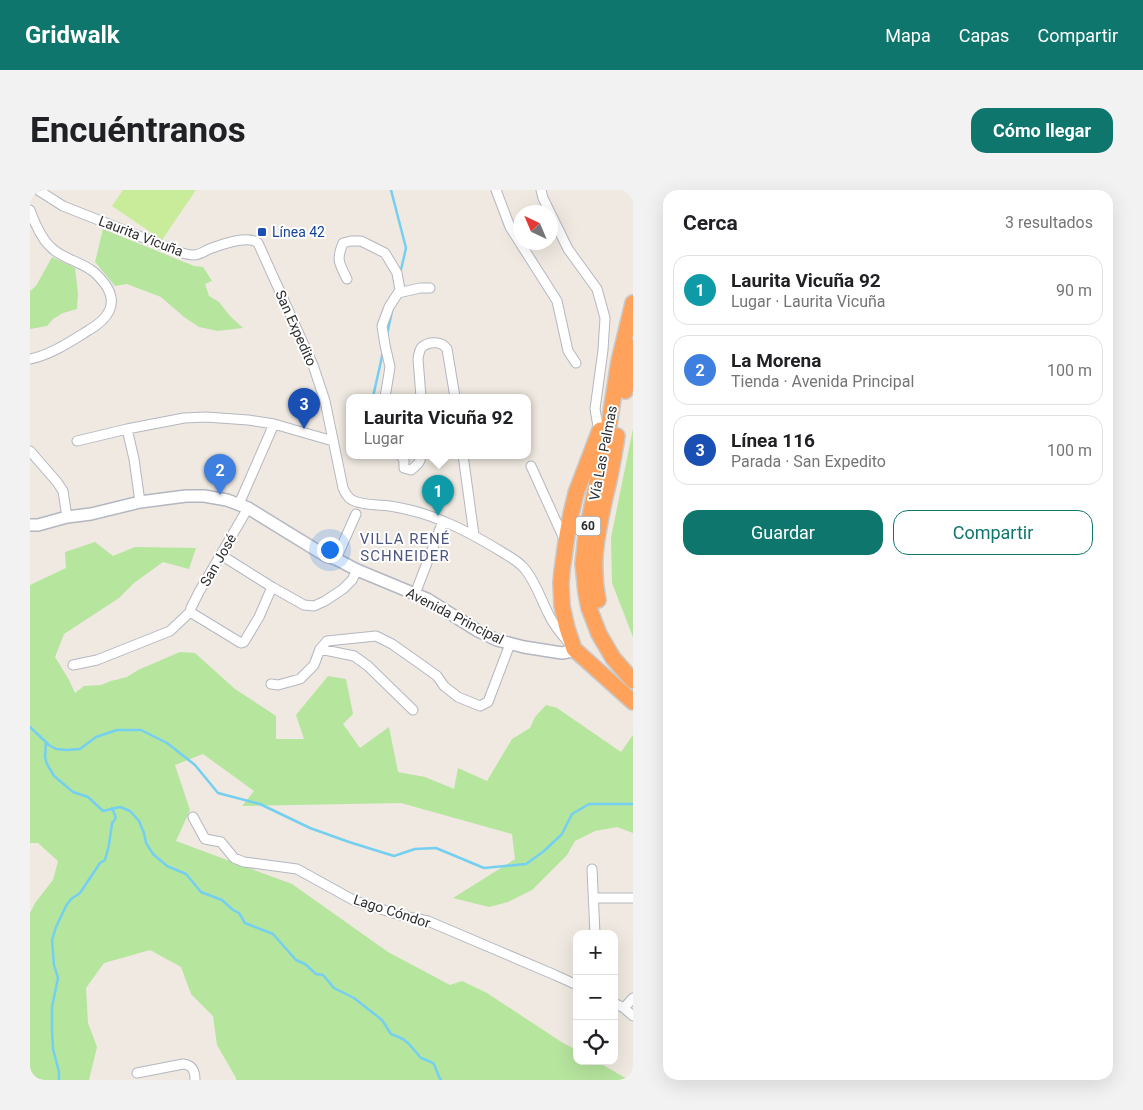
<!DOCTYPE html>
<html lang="es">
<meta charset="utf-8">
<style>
:root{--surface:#fff;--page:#f2f2f2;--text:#202124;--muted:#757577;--line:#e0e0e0;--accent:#0f766e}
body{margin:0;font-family:Roboto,sans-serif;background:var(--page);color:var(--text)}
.controls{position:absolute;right:15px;bottom:15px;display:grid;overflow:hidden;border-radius:10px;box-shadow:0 5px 20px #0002}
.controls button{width:45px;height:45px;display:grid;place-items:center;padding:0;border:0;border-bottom:1px solid var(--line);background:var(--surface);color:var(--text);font:25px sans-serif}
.compass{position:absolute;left:483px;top:15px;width:45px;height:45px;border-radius:50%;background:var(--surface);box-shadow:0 5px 20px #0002;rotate:316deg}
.you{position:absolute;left:299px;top:359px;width:18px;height:18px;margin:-12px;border:4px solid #fff;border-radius:50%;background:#1a73e8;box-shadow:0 0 0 8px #1a73e833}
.badge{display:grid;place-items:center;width:32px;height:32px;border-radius:50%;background:var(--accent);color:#fff;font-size:16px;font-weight:700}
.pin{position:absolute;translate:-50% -41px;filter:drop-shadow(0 1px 2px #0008)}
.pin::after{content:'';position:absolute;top:26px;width:18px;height:15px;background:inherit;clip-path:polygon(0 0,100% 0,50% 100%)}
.popup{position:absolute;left:316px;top:204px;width:185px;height:65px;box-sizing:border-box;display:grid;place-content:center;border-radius:10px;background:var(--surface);filter:drop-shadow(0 1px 4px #0005);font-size:16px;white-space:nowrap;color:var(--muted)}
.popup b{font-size:19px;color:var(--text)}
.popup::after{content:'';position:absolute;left:50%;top:100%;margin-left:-10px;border:10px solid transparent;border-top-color:var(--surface)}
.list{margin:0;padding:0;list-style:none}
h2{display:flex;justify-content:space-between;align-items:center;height:65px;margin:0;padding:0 20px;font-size:21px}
h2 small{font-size:16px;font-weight:400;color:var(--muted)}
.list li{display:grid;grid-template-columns:32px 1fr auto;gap:15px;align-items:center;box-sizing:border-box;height:70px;margin:0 10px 10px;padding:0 10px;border:1px solid var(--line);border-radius:15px}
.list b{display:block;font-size:19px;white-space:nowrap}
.list p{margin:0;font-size:16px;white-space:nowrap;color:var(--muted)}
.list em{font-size:16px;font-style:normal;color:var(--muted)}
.actions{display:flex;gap:10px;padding:15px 20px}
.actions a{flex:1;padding:11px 0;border:1px solid var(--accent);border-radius:15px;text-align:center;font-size:18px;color:var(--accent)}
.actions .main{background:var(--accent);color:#fff}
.icon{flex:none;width:28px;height:28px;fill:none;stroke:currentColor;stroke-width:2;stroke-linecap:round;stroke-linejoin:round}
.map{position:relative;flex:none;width:603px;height:890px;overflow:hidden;border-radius:15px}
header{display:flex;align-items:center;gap:30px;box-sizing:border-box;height:70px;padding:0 25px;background:var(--accent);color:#fff}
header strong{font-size:24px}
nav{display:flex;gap:28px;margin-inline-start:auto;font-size:18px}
.intro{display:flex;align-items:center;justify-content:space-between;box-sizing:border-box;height:120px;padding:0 30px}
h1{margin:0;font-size:35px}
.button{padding:12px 22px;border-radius:15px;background:var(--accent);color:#fff;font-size:18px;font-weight:700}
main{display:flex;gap:30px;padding:0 30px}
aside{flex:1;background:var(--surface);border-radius:15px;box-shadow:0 5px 20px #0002}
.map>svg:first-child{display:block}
</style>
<header>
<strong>Gridwalk</strong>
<nav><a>Mapa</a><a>Capas</a><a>Compartir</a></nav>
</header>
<div class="intro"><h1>Encuéntranos</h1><a class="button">Cómo llegar</a></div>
<main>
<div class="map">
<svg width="603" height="890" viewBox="0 0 603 890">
<rect width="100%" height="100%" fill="#efe9e1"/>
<!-- green -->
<path fill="#b6e59e" d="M73,39l91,37 9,1 9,14 -7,3 4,12 10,6 11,14 13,12 -25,3 -19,-4 -15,-10 -23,-20 -34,-13 -12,2 -20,-24z
M22,67l23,11 3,26 -1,15 -14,4 -10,6 -6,7 -17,3v-38l6,-5z
M603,239v208l-21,-54 -1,-45z
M65,352l18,14 22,-9 61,1 -7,21 -26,-7 -29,21 -15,15 -55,36 -9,23 14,23 6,13 9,-7 17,-1 10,-4 16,-4 11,-7 42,-18 15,1 40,36 41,27v23h28l-8,-24 32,-39 18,3 7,35 -10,10 17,24 29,-21 9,45 27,5 29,12 4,-21 29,13 25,-42 18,-11 5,-11 11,-12 11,3 64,44 12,-17v98l-16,-6 -22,4 -20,10 -8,14 -35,35 -24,12 -19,5 -36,-9 62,-39 -3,-25 -111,-31 -159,3 12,-15 -51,-37 -28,11 15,45 -14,31 116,43 96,68 62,33 12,-4 25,12 76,50 14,7v11h19l33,19h-393v-2l-19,-33 -4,-29 -22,-22 -10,-27 -31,-17 -46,13 -18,25 2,35 9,24 -8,33h-59v-167l5,-10 18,-23 5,-19 -20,-18h-8v-258l36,-17 -1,-16z"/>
<!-- pitch -->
<path fill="#c9ec9a" d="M93,0h73l-34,50 -50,-34z"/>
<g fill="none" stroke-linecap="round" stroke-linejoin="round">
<!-- stream -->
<path stroke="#75cff0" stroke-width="2.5" d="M361,0l15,58 -6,26
M357,145l5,-24
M343,207l10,-45
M0,537l19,18 7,4 11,1 13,-1 16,-12 21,-7h24l26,13 28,22 23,28 42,11 50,24 39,14 45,14 21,-7 21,-1 48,20 42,-4 18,-13 18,-17 10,-20 17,-10h44
M16,553l-1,14 2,7 7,12 19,16 15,5 15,14 17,-4 10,4 9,10 5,12 2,10 7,11 14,12 19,8 15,18 21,8 11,10 6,3 6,10 28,11 23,26 9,4 11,10 7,1 11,13 20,10 28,22 9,14 12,5 6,5 12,14 10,4 3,2 5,13 2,3
M29,890v-8l-6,-23 -1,-21v-21l6,-29 -4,-13 -2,-25 4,-13 10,-21 5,-7 9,-6 20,-30 5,-3 4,-15 3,-22c6,-6 3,-7 0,-15"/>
<!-- street casing -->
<g stroke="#b4b7c1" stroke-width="11">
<path id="street" d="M8,0l25,16 119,47c4,1 8,2 12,2 6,0 12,-5 18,-7 11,-4 36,-13 46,-5l55,122 12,36 18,87c2,5 4,9 9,12 11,6 26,4 38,6 18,3 38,8 55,16 20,8 39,19 57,30 8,5 16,9 22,16 12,14 17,32 25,47 5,11 12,19 20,28
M466,0l14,37 47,74 11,50 8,12
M511,0l2,8 25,51 29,40 8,29 -2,32 -8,59 4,23
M0,20c5,14 12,31 24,40 11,9 26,12 37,20 5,3 10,9 14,14 14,20 3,35 -16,46 -18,11 -38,25 -59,29
M317,89c-8,-16 -11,-19 -4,-36l8,-2h10l24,12 12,20 3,17 -11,17 -7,19 3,19 5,22 -5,30
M368,103l22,-5h10
M391,207l-3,-38c1,-5 1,-9 4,-12 7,-6 20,-6 25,2l8,48
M97,239l7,30 6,43
M47,251l50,-12 57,-11 22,-1 42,3 26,4 59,17
M0,261l27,31 6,9 4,26
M371,265l3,6v7l7,2c6,-5 10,-8 10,-15
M433,265l11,80
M501,276l34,75
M209,314l35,-80
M191,365l51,32 32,18 10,1 11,-5 18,-12 9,-9 5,-10
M306,369l20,-45
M385,404l28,-73
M160,422l1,-4 8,-16 49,-84
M43,475l24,-5 73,-29 20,-19 51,31 3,-1 15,-25 13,-30
M241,494l7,1 22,-6 14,-14 6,-16
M383,520l-45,-44 -14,-10 -34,-7 7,-8 49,-5 16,8 34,24 11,8 7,10 14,11 22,9 8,-4 22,-58
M163,627l12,22 16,3 13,16 10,4 53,7 58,32 48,15 25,5 127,54 22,10
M562,679l3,65
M564,708h39
M584,813l10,5 9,8
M594,818l9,-10
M107,883l46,-9c10,1 12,7 12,16"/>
</g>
<!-- secondary casing -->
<g stroke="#b4b7c1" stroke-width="14">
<path id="secondary" d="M0,335h8l29,-8 24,-3 49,-12 46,-6h18l23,4 21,8 78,48 10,3 21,11 70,29 51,32 19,9 27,7 38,6 6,-1 6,-3"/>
</g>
<!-- highway casing -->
<g stroke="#c9c9c9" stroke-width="18">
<path id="highway" d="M603,113l-14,58 -10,64 -23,110 -3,29 3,29 3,15 10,26 14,24 20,23
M595,201l8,-44
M570,240l-24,63 -5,21 -4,21 -5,36 -1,12 1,23 5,22 7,21 59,53
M568,410c-8,-40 0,-69 8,-107 5,-19 8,-38 11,-57"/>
</g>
<!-- street -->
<use href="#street" stroke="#fff" stroke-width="9"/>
<!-- secondary -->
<use href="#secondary" stroke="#fff" stroke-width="11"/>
<!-- highway -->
<use href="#highway" stroke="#ffa35c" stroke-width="15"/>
</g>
<!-- markers -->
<rect fill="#1a4fb4" stroke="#fff" stroke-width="2" x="227" y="37" width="10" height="10" rx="2.5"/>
<g text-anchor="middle" stroke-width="4" stroke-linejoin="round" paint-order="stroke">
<!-- shield labels -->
<rect fill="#fff" stroke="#6d6d6d" stroke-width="1" x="545.5" y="326.5" width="25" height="19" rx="4"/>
<g font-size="12" font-weight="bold" fill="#2e2e2e">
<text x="558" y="340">60</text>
</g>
<!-- transit labels -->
<g font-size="14" fill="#164399" stroke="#fff" text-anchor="start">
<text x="242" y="47">Línea 42</text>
</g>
<!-- street labels -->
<g font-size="14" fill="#2e2e2e" stroke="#fff">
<text transform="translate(111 46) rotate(21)" y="5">Laurita Vicuña</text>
<text transform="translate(266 138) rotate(66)" y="5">San Expedito</text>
<text transform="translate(573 263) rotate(-79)" y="5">Vía Las Palmas</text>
<text transform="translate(188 370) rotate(-60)" y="5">San José</text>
<text transform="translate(425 426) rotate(27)" y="5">Avenida Principal</text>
<text transform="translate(362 721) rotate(18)" y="5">Lago Cóndor</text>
</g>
<!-- neighbourhood labels -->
<g font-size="15" letter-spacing="1" fill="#4d5680" stroke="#fff">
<text x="375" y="354">VILLA RENÉ<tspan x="375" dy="17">SCHNEIDER</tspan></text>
</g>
</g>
</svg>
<div class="controls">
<button>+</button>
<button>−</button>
<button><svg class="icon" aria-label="locate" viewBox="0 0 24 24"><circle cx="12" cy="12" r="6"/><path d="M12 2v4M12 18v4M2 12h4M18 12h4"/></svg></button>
</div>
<svg class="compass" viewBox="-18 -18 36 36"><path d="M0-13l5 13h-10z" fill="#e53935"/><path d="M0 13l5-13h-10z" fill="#757577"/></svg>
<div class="you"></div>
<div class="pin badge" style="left:408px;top:326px;background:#0f9aa8">1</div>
<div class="popup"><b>Laurita Vicuña 92</b>Lugar</div>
<div class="pin badge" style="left:190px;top:305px;background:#3f7fe0">2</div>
<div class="pin badge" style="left:274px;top:239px;background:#1a4fb4">3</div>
</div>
<aside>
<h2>Cerca<small>3 resultados</small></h2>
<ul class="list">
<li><span class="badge" style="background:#0f9aa8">1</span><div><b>Laurita Vicuña 92</b><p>Lugar · Laurita Vicuña</p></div><em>90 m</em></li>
<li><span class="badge" style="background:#3f7fe0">2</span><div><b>La Morena</b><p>Tienda · Avenida Principal</p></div><em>100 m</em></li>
<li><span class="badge" style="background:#1a4fb4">3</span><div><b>Línea 116</b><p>Parada · San Expedito</p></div><em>100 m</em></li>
</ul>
<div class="actions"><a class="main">Guardar</a><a>Compartir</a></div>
</aside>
</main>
